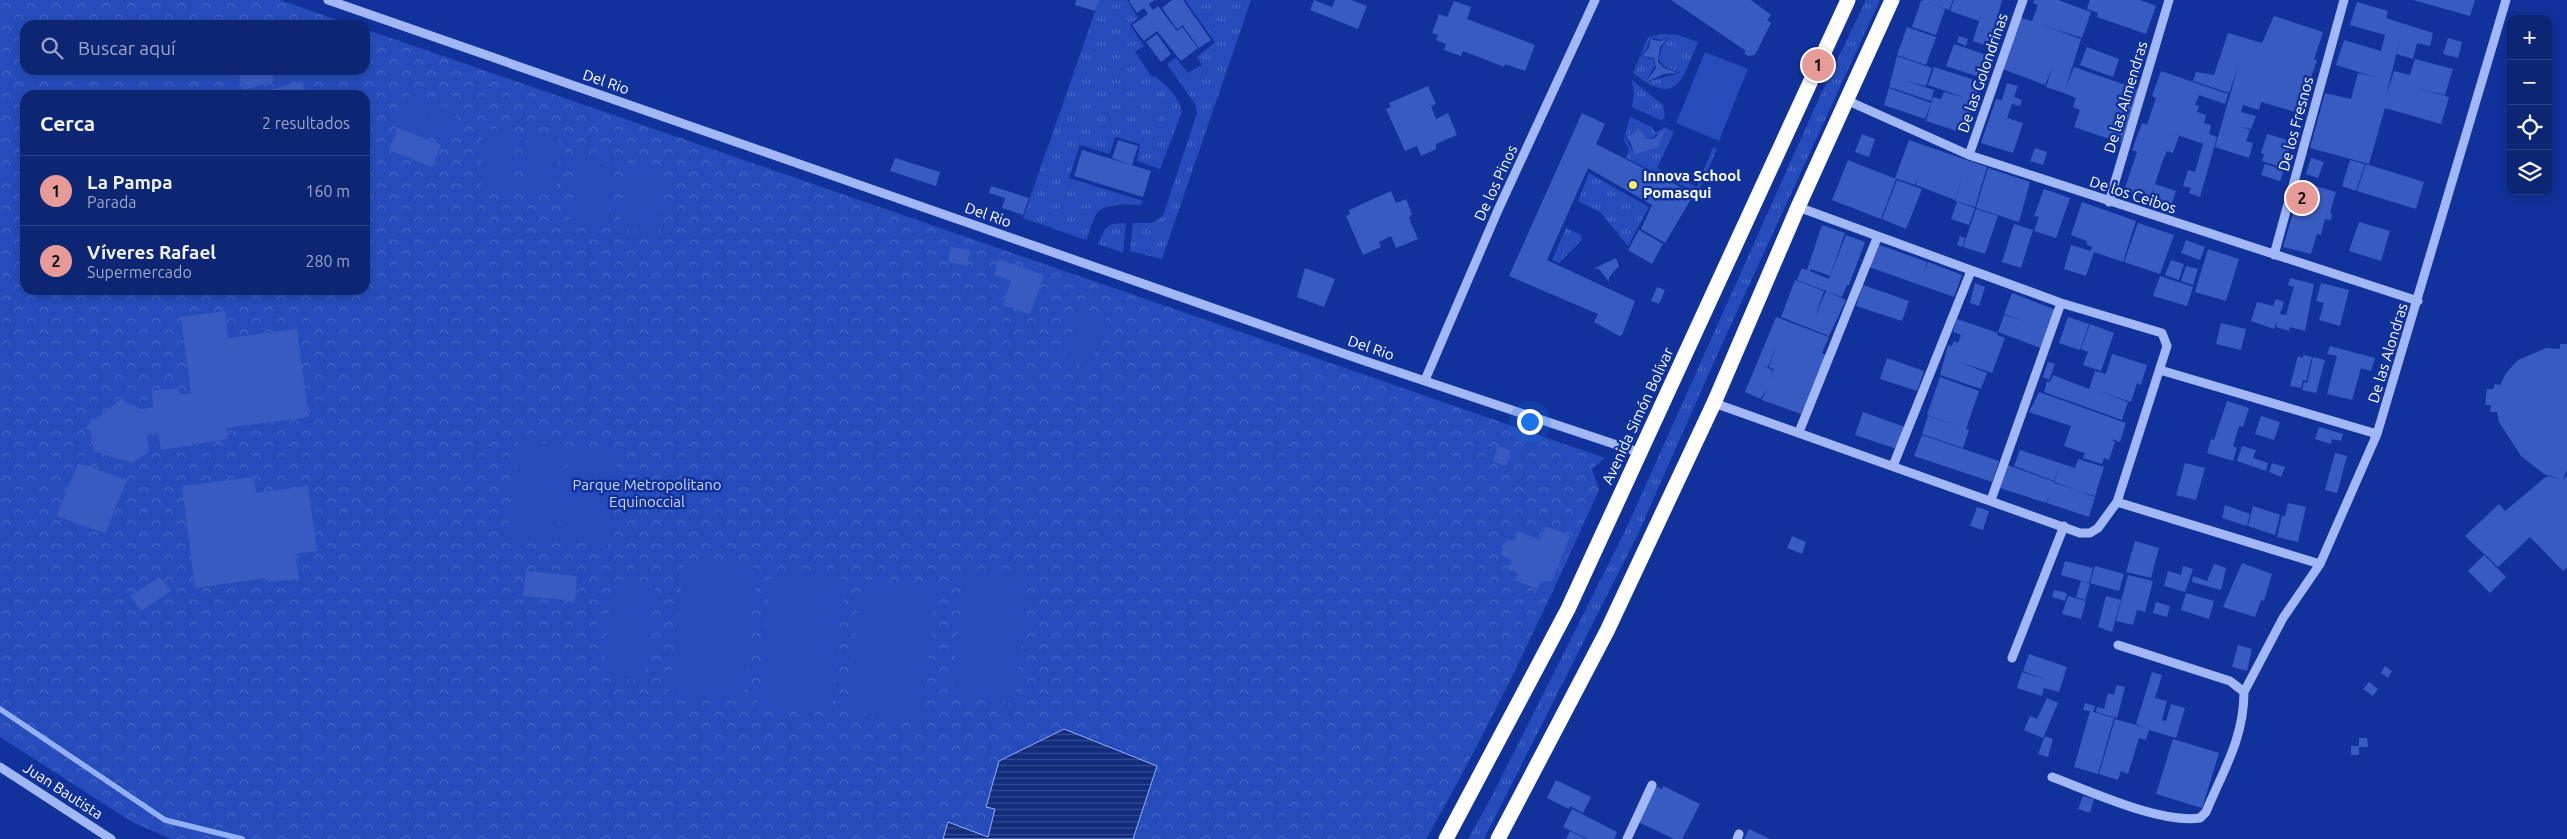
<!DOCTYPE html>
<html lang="es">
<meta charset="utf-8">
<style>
:root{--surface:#0c2674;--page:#152e79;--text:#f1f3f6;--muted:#9aa5c5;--line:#2c4386;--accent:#e69b98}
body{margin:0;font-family:Ubuntu,sans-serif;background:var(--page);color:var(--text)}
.controls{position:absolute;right:15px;top:15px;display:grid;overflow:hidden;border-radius:10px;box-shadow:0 2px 8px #0003}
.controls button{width:45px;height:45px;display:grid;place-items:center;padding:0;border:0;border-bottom:1px solid var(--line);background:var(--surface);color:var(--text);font:25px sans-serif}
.you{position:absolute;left:1529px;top:421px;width:18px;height:18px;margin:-12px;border:4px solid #fff;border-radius:50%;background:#1a73e8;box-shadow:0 0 0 8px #1a73e833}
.badge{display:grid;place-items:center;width:32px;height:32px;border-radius:50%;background:var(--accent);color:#111;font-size:16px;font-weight:700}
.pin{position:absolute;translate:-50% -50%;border:2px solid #fff;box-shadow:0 1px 5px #0006}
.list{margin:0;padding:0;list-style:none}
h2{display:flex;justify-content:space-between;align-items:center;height:65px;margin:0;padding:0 20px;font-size:21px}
h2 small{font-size:16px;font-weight:400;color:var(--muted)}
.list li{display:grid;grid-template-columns:32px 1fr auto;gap:15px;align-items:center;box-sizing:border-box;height:70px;padding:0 20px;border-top:1px solid var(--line)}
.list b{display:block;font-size:19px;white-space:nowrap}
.list p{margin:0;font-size:16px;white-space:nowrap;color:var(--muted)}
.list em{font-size:16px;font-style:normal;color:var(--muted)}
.icon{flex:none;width:28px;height:28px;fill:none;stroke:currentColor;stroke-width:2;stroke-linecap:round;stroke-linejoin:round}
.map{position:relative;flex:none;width:2567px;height:839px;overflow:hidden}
.search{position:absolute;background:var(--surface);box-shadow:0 2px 8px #0003;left:20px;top:20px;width:350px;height:55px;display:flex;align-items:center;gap:12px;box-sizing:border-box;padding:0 18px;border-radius:15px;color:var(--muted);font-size:19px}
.panel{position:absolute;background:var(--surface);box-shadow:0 2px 8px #0003;left:20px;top:90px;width:350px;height:205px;border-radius:15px}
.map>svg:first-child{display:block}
</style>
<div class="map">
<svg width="2567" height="839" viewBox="0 0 2567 839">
<defs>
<pattern id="grass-tufts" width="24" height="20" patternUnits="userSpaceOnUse" patternTransform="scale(1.25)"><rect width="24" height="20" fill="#254cba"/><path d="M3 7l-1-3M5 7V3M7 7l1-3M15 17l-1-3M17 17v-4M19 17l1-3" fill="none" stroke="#4667c4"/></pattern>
<pattern id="park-crowns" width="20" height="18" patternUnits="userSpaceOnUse" patternTransform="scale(1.25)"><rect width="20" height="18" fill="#254cba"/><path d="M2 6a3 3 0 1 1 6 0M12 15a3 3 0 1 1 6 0" fill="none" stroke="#4667c4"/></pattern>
<pattern id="water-rules" width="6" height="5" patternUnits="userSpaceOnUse" patternTransform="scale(1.25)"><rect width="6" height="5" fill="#132d7d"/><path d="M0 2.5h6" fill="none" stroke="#364c90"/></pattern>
</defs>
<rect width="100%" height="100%" fill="#10329a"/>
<!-- grass -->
<path fill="url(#grass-tufts)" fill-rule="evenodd" d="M1099,0h28l11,18 -8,7 14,21 -9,6 17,25 2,-1c12,8 25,21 28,36l-22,57 -23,-8 3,-17 -25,-7 -5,17 -30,-9 -11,33 74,23 -2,4c-12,-1 -36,-2 -44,8 -5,7 -7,19 -11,27l-63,-22z
M1185,0h66l-89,259 -32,-8 3,-28h19l11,-7 34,-103 -2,-9 -28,-40 9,-6 12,15 14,-8 -5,-8 18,-15z
M1866,0h14l-162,353 -80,181 -154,305h-16l24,-43 134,-267 194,-433z
M1662,34l16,1 20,7c-17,40 -21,65 -65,31l15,-36zM1651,37l10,3 8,-3 -7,10 -3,13 6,7 15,6 -34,9 9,-17 -2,-6 -13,-3 6,-6z
M1632,80l31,25 2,11 -3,5 -30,-14 2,-14z
M1630,117l22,10 4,6 9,-6 9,5 -17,36 40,19 16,-40 4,2 -19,45 -72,-36 3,-9 -5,-9zM1638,127l8,12 6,-1 13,-9 -7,18 -24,8 -9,-19 9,-3z
M1589,173l60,34 -21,39 -28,-34 -22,-11z
M1126,223l-3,30 -25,-9c8,-18 8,-21 28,-21z
M1566,228l15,7 1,5 -23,23 -7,-3z"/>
<!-- park -->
<path fill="url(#park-crowns)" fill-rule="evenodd" d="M0,0h280l72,25h-327v45h340v-41l1240,429 -13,11 7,21c-53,118 -108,236 -173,349h-1255l-39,-17 -132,-85zM25,95h340v195h-340z"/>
<!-- garden -->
<path fill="#254cba" d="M1705,52l43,17 -29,72 -43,-18z
M411,92l25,10 -13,32 -25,-10z
M437,103l20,8 -13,32 -20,-9z
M483,129l32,2 -3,62 -31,-2z
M528,132l31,1 -2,62 -31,-1z
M576,158l37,4 -5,66 -38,-4z
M626,163l37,3 -5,67 -38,-4z
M1081,309l26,8 -17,51 -26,-9z
M519,441l48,5 -10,94 -49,-5z
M570,446l48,5 -10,95 -49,-6z
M684,559l73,9 -14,134 -74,-9z
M965,568l64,7 -14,128 -64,-7z
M772,571l73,8 -14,134 -73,-8z
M862,579l74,8 -14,134 -74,-9z
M612,583l43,4 -11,94 -42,-5z"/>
<!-- water -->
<path fill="url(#water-rules)" stroke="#93aff8" d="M1064,729l93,37 -24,73h-190l5,-17 40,15 7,-28 -9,-2 13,-46z"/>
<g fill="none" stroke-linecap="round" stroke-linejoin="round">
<!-- stream -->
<path stroke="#93aff8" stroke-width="5.5" d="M0,709l165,111 77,19"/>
</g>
<!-- building -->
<path fill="#385bc1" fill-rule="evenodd" d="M1076,0h23l-4,11 -20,-6z
M1131,0h24l-6,4 4,6 5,-4 19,25 5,-4 16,21 -17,13 -24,-30 -13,10 -12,-16 16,-11 -4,-6 -7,5 -8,-12z
M1172,0h11l28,40 -12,8 -16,-22 2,-2 -8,5 -15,-21z
M1314,0l18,7 3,-7h16l16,6 -9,23 -48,-19z
M1671,0h80l20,15 -4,5 4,3 -16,32 -7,1 -4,-3 2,-2z
M1924,0h29l-4,10 -22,-8 18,7 -9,26 -24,-8 9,-26z
M1954,0h48l-12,47 -17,-6 6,-20 -29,-10z
M2034,0h24l33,12 -9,26 -41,-13 40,14 -17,54 -18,-6 7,-21 -8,19 -45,-17 18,-51 14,4 6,-16 -5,-2z
M2090,0h50l16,6 -10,28 -49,-17 1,-4 -11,-4z
M2413,0h62l-5,16z
M1454,1l17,6 -4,12 68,26 -10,26 -20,-7 -1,3 -41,-16 -2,5 -17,-6 2,-6 -10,-4 2,-5 -6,-2 7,-19 8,3z
M2357,2l31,9 -2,7 47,15 -3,13 -13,-3 -4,16 -17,-5 4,-15 -14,57 8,-25 16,4 5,-16 38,10 -8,26 -29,-7 33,9 -8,27 -56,-16 -16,56 -59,-16 15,-55 26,6 7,-26 17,4 -39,-12 8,-25 37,11 4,-16 -35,-10z
M2274,16l49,16 -9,28h3l-18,53 -38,-11 -2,8 -16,-5 -2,7 15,4 -5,13 -9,-2 8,3 -4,11 7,2 -4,15 -34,-11 24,-83 -10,29 -36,-12 3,-9 18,3 14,-42 34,10z
M1907,27l29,10 -10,28 -29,-10z
M1157,34l14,20 -10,8 -15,-20z
M1959,36l9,3 -2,7 -9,-4z
M1651,37l2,3 8,1 7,-3 -8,9 -2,15 6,6 14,5 -14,1 -18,8 10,-14 -2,-10 -12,-2 7,-8z
M2448,38l14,4 -4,16 -15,-4z
M1954,44l33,11 -8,22 -33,-11z
M2087,47l32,12 -6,18 -33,-12z
M1897,56l35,12 -6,18 -19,-5 27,9 -3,11 -42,-14z
M1934,67l47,15 -18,51 -37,-12 7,-24 8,2 3,-7 22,6 -38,-13z
M2074,67l66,23 -19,53 -47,-16 6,-17 -7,-3 3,-9 -12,-5z
M237,70h34l3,11 -31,9z
M2161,71l67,23 -3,10 -26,-9 -4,10 4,1 -2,6 9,3 -2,8 7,2 -2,9 8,3 -17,60 -11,-4 2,-5 -8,-2 5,-16 7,2 8,-28 7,2 -39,-13 8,3 -6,17 -6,-2 -4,9 -13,39 -26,-8 13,-39 -5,-2 10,-27 5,2 9,-27 -4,-2z
M302,81l4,14h-34l-2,-5z
M2007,83l11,3 -4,11 8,3 -2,6 -8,-2 -5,14 16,5 -10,30 -32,-10 15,-44 6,1z
M1428,86l8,18 -5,2 5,13 12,-6 9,22 -21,9v5l-15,7 -4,-10 -12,5 -19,-42 5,-2 -2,-4z
M1889,88l42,15 -6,16 -41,-14z
M1582,113l23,11 -9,20 98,50 -29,49 -24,-14 11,-24 -64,-37 -41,92 88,41 -13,34 -3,1 -25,-14 4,-8 -89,-38z
M1638,127l8,12h7l13,-11 -8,19 -24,8 -3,-11 -5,-8 8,-3z
M398,128l43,17 -9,22 -43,-17z
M1862,134l13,5 -6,18 -14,-5z
M2267,134l25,7 -9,27 -21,-7 2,-7 -3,-1z
M1118,140l20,6 -6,19 -20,-7z
M1909,140l78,27 -12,40 -20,-6 10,-32 -10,31 -39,-15 2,-7 -3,7 -20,-7z
M2035,148l12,4 -4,13 -13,-4z
M1082,150l69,21 -8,26 -69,-21z
M895,158l45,14 -4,14 -46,-15z
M2311,158l13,4 -6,16 -12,-4z
M1848,160l48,19 -15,40 -49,-19z
M2350,160l15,4 -9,27 -14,-5z
M2265,164l19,6 -4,11 -19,-6z
M2366,164l58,18 -8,27 -59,-18z
M1988,168l42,14 -11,40 -43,-14z
M1897,180l25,9 -16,40 -24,-10z
M2298,181l38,11 -6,21h2l-1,7 -6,-1 -4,16 -4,-1 -6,20 -28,-7 13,-44 -4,-1z
M2155,184l21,7 -5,15 -20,-6z
M991,186l38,12 -6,17 -21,-7 3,-10 -16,-5z
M2044,189l26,9 -14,40 -22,-7 5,-14 -5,-1z
M1391,191l5,12 10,-4 6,15 -3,4 9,21 -22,9 -5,-12 -12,6 2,5 -18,8 -17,-39 4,-2 -1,-4z
M1957,202l18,6 -6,17 -18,-6z
M2082,202l54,19 -13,41 -29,-10 -8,24 -22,-7 7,-24 20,6 1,-4 -6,-3 1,-3 -16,-6z
M1976,209l22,7 -13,38 -22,-7z
M2359,222l31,9 -9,30 -32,-10z
M2138,223l36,12 -14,39 -36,-12z
M2014,224l19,6 -12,38 -19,-6z
M1822,225l23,8 -15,43 -19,-7 -1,2 19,8 17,-44 19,7 -16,43h-2l-5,12 -45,-17 5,-12 5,2z
M1639,230l24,14 -11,20 -24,-14z
M1960,236l5,2 -3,9 -5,-2z
M2186,240l19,7 -5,13 -19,-7z
M1877,244l50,18 -3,12 4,-12 34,13 -8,22 -85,-30z
M951,247l19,3 -3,16 -19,-4z
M2208,249l31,10 -13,42 -31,-9z
M1616,258l3,8 -10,11v5l-10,-13h-6z
M999,259l45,16 -14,39 -27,-9 8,-24 -17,-6z
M2171,260l13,4 -5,16 -14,-5z
M2186,266l12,3 -5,16 -12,-4z
M1305,268l30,11 -11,28 -27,-10z
M2160,276l33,11 -6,19 -34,-10z
M2290,278l24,6 -9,47 -15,-4 -1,4 -13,-4 1,-7 -3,9 -23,-8 6,-19 16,4 3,-7 8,3 -4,12 6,1 8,-28 -6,-2z
M1795,280l29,11 -9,26 11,-26 20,9 -17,36 -48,-19z
M1975,283l10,4 -6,19 -9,-3z
M2321,283l28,7 -9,36 -21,-6 5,-17 -8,-2z
M1863,285l46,16 -7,20 -46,-15z
M1657,287l8,3 -6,14 -8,-3z
M2012,293l44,17 -13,39 -45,-17 6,-17 19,6 -19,-7z
M225,311l3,27 69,-9 12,88 -83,11 2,11 -67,11 -3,-17 -11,2 2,17 -17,11 -38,-12 -4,-21h-3v-4l33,-26 22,9 11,-2 -1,-16 27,-3 1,6h11l-10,-77z
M1776,317l53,20 -7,16 4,2 -25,59 -39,-14 5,-13 -6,12 -16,-7zM1777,343l-8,24 5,2 -4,11 3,-10 -10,-4 5,1z
M2068,317l21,7 -9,26 -21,-7z
M1957,319l41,14 -1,2 8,3 -13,35 -32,-11 27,11 -6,16 -41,-14 8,-30 4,1 2,-5 4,2 3,-8 -8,-3z
M2221,323l25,6 -5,21 -25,-6z
M2090,324l24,9 -13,38 -18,-6 5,-13 -7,-3z
M2560,344h7v126l-4,10 4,-5v92l-4,4 -33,-34 -32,30 -33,-31 34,-32 6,7 42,-35 14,3 -17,-5 -23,-18 -22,-34 -2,-10h-7l1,-7h-6l2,-16h6l2,-5 5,1 6,-12 12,-13 28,-12 14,1z
M2330,346l45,12 -4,13 -10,-3 -9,32 -25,-6 10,-38 -10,-2z
M2112,354l35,11 -6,20 -4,-2 -6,19 -35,-12 32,12 -6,18 -78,-28 3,-11 3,1 3,-7 36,14 6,-18 11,3z
M2303,355l9,2 -6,24 -3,-1 -2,8 -11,-2 8,-30 5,2z
M2313,357l12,3 -9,33 -14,-3 2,-8 3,1z
M1887,358l37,13 -7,20 -37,-12z
M2048,362l7,2 -6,16 -6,-3z
M1940,377l39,14 -13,38 3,1 -6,18 -41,-14 6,-18 34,11 -35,-12z
M2039,392l87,31 -6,19 -9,-3 4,3 -6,18 -5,-2 -2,6 -19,-6 2,-5 -21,-7 7,-20 -42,-14z
M2227,401l22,7 -6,19 -4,-1 -6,20 4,2 -4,13 -26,-8 4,-14 3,1z
M1863,412l42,15 -8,22 -42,-14z
M2261,416l19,6 -6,18 -19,-6z
M2319,427l24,7 -2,7 -9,-2 -1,5 -16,-5z
M1922,435l77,26 -7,21 -78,-26z
M1498,446l13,5 -5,15 -13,-5z
M2242,446l14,4 -3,8 15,5 -2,8 -29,-10z
M2020,450l55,18 3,-9 26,8 -9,29 -41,-13 5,-16 -5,14 -40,-15z
M2335,453l12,3 -10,37 -12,-3z
M78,463l49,17 -22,53 -49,-17z
M2185,463l20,5 -9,32 -20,-5z
M2272,463l13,4 -4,10 -12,-5z
M2008,465l87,32 -6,20 -42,-14 2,-7 -3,7 -46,-15z
M254,477l2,16 52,-7 9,65 -22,3 4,25 -31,3 -1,-4 -72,10 -13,-102z
M2288,503l18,4 -8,35 -21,-5 5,-21h3z
M2225,505l25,9 -3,12 -25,-8z
M2253,506l27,9 -5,20 -27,-9z
M1977,507l12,4 -6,19 -13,-4z
M1546,526l24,10 -18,45 -12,1 -3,7 -22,-9 3,-7 -10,-4 4,-9 -12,-5 7,-16 7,3 5,-11 21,9z
M1792,536l14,6 -4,12 -15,-6z
M2135,541l24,7 -8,30 -25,-6z
M2484,555l22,22 -16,16 -22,-22z
M2065,561l28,7 -4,15 -28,-8z
M2242,563l30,11 -8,27 -3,-1 -6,17 -32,-10z
M2214,564l12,4 -5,22 -29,-8 1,-6 14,5z
M2095,566l29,8 -5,17 -29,-8z
M2183,566l10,3 -8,23 -21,-6 4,-15 13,4z
M526,571l51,5 -2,25 -52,-5z
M2128,575l25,6 -8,31 -8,-2 -4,15 -17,-4z
M160,577l11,14 -30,20 -11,-15z
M2081,581l9,3 -5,16 -9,-3z
M2054,590l13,3 -2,8 -13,-4z
M2186,593l28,8 -5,18 -28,-9z
M2068,596l18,5 -5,18 -19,-5z
M2106,596l15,4 -9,32 -14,-5z
M2156,602l14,4 -3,11 -14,-4z
M2238,645l14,4 -5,22 -15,-4z
M2029,654l38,13 -8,25 -15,-4 -2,8 -25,-8 5,-16 25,8 -24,-9z
M2385,666l7,5 -4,7 -7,-5z
M2152,672l10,3 -7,23 12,3 -5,19 4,1 5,-17 14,4 -9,30 -27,-8 -3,10 -7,-2 -11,36 -7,-3 -3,9 -19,-6 16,-55 32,9 -11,-4z
M2369,682l9,7 -5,7 -10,-7z
M2117,685l8,2 -8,31 -21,-6 1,-5 7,2 4,-16 6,2z
M2047,698l11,5 -15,35 -19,-8 6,-14 7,3z
M2085,703l10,3 -2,6 21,6 -16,56 -24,-7 16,-56 -7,-1z
M2045,736l8,3 -5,18 -10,-3z
M2359,738h8l1,9h-9z
M2173,739l46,14 -17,55 -46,-14z
M2351,746h8v9h-8z
M1556,780l35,17 -8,16 -13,-7 -1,3 -22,-11z
M1655,786l7,3 1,-3 37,18 -18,35h-8l-36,-17z
M2083,796l11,3 -4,14 -12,-4z
M1572,809l45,23 -3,7h-26l-25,-12z
M1749,829l21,10h-26z
M1570,831l16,8h-20z"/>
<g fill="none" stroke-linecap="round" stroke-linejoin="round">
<!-- minor -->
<path stroke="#a2b7f5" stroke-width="9" d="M328,0l1037,361 276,92
M1846,100l123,55 449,146
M1969,155l54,-155
M2109,202l60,-202
M2274,255l70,-255
M2160,370l217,64
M1425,380l73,-170 97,-210
M1714,403l366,130h10l8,-5 19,-26 50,-156 -5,-13 -101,-30 -263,-96
M1799,432l78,-194
M1893,466l78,-195
M1991,500l70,-197
M2117,502l203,62
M2012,658l52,-132
M2244,692l39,-74 37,-54 57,-130 129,-434
M0,767l111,72
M2052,777c38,14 108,47 148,41l6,-6c17,-41 38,-74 38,-120l-14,-11 -112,-36
M1627,839l25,-54
M1737,839l2,-5"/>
<!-- highway -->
<path stroke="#fff" stroke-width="15" d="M1446,839l122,-230 280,-609
M1498,839l109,-208 107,-228 84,-196 94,-207"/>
</g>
<!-- markers -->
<circle fill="#fff065" stroke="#10329a" stroke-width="2" cx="1633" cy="185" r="5"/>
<g text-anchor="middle" stroke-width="5" stroke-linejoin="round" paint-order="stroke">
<!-- street labels -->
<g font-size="15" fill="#fff" stroke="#10329a">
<text transform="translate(1983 73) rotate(-71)" y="5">De las Golondrinas</text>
<text transform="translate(606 82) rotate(19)" y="5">Del Rio</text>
<text transform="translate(2126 97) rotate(-73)" y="5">De las Almendras</text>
<text transform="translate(2296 124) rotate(-75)" y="5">De los Fresnos</text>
<text transform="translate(1496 183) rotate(-65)" y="5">De los Pinos</text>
<text transform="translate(2133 195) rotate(18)" y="5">De los Ceibos</text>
<text transform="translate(988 215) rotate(19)" y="5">Del Rio</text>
<text transform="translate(1371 348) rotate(19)" y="5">Del Rio</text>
<text transform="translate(2388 353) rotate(-73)" y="5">De las Alondras</text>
<text transform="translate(1638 416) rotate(-65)" y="5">Avenida Simón Bolívar</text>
<text transform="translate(63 791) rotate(33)" y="5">Juan Bautista</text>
</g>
<!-- poi labels -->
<g font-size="15" font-weight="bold" fill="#fff" stroke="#10329a" text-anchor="start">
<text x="1643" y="181">Innova School<tspan x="1643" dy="17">Pomasqui</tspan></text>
</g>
<!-- park labels -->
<g font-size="15" fill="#cad8fe" stroke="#10329a">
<text x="647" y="490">Parque Metropolitano<tspan x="647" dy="17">Equinoccial</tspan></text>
</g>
</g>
</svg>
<div class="controls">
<button>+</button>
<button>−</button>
<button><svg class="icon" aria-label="locate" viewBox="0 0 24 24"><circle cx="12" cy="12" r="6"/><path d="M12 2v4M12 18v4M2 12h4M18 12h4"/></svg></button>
<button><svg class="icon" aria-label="layers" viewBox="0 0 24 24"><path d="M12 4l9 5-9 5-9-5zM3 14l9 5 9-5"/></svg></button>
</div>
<div class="you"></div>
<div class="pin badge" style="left:1818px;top:65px">1</div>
<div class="pin badge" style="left:2302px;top:198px">2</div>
<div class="search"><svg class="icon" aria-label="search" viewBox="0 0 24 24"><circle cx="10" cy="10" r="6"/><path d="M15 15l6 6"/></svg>Buscar aquí</div>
<section class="panel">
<h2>Cerca<small>2 resultados</small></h2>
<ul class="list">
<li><span class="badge">1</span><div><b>La Pampa</b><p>Parada</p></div><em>160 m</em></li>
<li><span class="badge">2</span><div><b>Víveres Rafael</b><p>Supermercado</p></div><em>280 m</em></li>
</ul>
</section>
</div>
